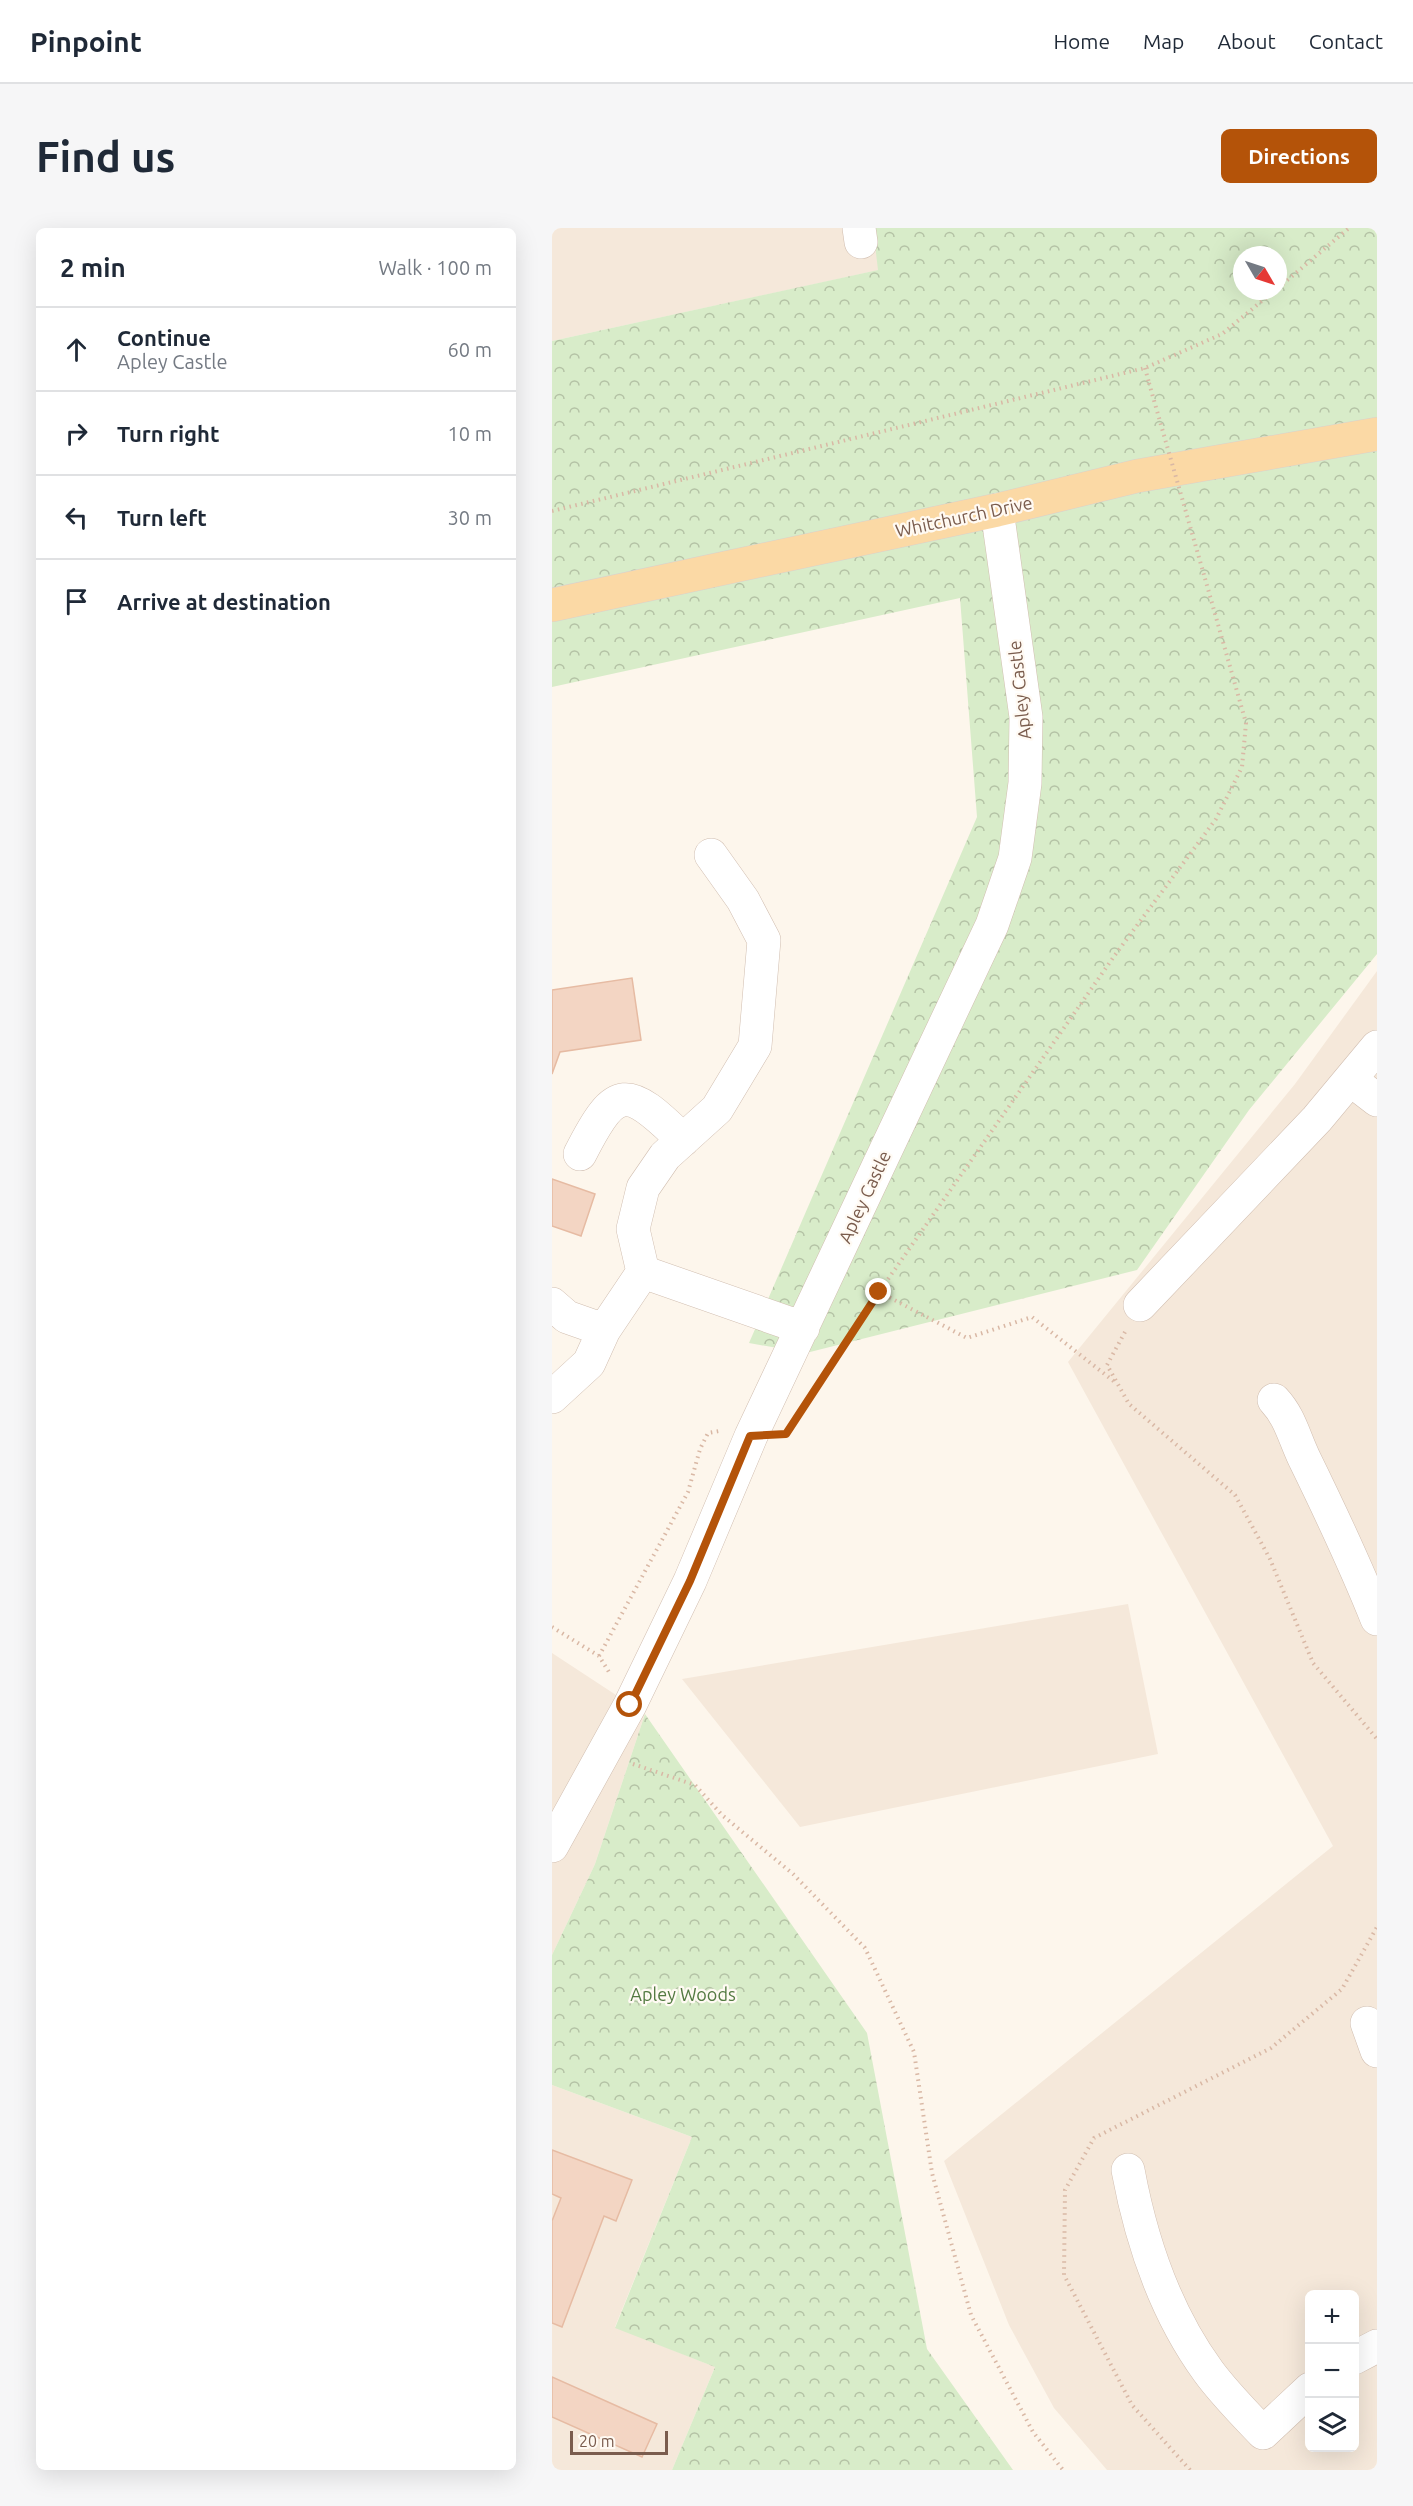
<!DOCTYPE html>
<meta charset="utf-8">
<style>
:root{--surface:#fff;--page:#f6f6f7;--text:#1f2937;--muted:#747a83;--line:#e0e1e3;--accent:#b45309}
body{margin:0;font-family:Ubuntu,sans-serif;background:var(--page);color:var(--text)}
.controls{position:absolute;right:18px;bottom:18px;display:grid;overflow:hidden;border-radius:9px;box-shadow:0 6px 24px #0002}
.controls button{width:54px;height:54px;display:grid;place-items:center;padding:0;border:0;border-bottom:2px solid var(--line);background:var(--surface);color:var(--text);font:30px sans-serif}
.compass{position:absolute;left:681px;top:18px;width:54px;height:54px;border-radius:50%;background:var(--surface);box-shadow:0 6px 24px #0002;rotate:129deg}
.scale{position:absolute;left:18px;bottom:15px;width:98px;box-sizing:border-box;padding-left:6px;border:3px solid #7a5c4d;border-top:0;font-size:16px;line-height:21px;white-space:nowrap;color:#7a5c4d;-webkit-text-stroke:4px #fffaf3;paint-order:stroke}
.stop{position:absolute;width:18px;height:18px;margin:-14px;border:4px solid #b45309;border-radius:50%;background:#fff}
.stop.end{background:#b45309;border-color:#fff;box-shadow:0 2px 6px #0008}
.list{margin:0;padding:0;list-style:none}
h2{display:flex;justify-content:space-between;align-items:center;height:78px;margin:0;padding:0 24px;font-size:26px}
h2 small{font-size:20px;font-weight:400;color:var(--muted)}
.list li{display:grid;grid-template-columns:39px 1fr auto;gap:18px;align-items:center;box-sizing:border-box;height:84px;padding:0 24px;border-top:2px solid var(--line)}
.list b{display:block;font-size:22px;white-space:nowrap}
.list p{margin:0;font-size:20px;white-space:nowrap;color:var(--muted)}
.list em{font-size:20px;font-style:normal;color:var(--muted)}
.icon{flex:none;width:33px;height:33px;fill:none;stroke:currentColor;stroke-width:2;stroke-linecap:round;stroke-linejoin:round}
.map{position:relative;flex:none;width:825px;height:2242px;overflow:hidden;border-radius:9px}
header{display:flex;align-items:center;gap:36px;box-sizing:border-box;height:84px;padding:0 30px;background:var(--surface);border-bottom:2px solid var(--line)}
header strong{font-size:28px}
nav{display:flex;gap:33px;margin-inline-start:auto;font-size:21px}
.intro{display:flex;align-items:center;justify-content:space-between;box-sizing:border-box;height:144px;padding:0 36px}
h1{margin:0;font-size:42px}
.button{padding:15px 27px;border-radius:9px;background:var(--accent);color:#fff;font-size:21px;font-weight:700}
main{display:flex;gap:36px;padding:0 36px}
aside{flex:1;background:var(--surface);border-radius:9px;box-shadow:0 6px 24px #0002}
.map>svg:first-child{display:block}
</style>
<header>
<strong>Pinpoint</strong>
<nav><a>Home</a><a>Map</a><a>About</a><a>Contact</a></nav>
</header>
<div class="intro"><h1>Find us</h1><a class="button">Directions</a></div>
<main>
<aside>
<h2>2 min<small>Walk · 100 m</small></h2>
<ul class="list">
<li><svg class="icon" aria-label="ahead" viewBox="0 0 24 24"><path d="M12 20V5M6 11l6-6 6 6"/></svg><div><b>Continue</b><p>Apley Castle</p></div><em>60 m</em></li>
<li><svg class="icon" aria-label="right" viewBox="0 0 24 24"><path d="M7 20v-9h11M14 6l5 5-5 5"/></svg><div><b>Turn right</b></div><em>10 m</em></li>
<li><svg class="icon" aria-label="left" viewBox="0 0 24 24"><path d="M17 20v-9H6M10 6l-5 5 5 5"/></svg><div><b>Turn left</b></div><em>30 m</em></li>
<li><svg class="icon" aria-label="arrive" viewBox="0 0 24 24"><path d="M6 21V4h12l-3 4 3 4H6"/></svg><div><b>Arrive at destination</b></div></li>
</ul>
</aside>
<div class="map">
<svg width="825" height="2242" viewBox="0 0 825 2242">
<defs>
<pattern id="forest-crowns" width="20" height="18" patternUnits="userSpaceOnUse" patternTransform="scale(1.5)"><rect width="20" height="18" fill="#d8ecc9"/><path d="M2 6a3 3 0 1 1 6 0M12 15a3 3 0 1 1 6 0" fill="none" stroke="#b4c2a5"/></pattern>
</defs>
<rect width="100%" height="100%" fill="#fdf6ec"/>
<!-- residential -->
<path fill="#f5e8da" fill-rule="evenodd" d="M0,0h321l6,42 -327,71z
M825,743v1499h-270l-53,-62 -45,-83 -65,-164 389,-315 -265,-484 227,-278zM758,2066h44v154h-44z
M576,1376l30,150 -358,73 -118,-148z
M0,1425l93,61 -50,150 -43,91z
M0,1857l140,52 -77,190 100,40 -43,103h-120z"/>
<!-- forest -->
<path fill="url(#forest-crowns)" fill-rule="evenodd" d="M321,0h504v726l-128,156 -112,160 -331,83 -57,-10 228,-526 -17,-219 -408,89v-346l326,-71zM690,27h36v36h-36z
M93,1486l222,319 60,316 86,121h-341l43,-103 -100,-39 77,-191 -140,-52v-130l43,-91z"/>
<!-- building -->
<path fill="#f3d5c3" stroke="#e6bba3" stroke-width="1.5" d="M80,750l9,62 -81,12 -8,22v-84z
M0,951l43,15 -14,42 -29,-10z
M0,1922l80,30 -16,41 -12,-5 -42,111 -10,-4v-102l9,-23 -9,-4z
M0,2149l105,47 -15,33 -90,-40z"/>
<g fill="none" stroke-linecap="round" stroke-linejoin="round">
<!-- minor casing -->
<g stroke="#d1beb0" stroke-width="34">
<path id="minor" d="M307,0l2,14
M159,627l32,45 21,40 -9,106 -38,63 -52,47 -22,32 -10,41 10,43 160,56
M799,852l26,20
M28,926c36,-71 47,-69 103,-14
M0,1076l15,13 37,13
M588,1077l177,-186 60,-72
M0,1169l37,-34 15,-33 39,-58
M722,1172c16,17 20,37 30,58 26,53 51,106 73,161
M0,1618l78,-141 60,-124 61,-145 241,-511 23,-67 10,-75 1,-66 -29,-207
M815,1795l10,28
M576,1942c13,70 37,142 80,201 16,22 36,42 55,62l47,-44
M802,2130l23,-12"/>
</g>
<!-- major casing -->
<g stroke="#dad1cd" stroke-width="34">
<path id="major" d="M0,377l445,-95 140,-34 240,-42"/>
</g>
<!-- path -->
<path stroke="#d9b8a5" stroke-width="4" stroke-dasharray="1.5 4.5" stroke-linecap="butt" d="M726,60l71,-60
M593,140l4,15
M0,283l593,-143 77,-34 52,-43
M327,1064l88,46 65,-21 84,66
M573,1104l-18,33 22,39 106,91 35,64 43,104 64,76
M253,1176l74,-112 236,-337 101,-136 26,-52 4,-44 -42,-148
M0,1399l47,29 10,16
M47,1428l89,-164 12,-43 8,-16 11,-2
M81,1536l62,21 27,30 71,59 72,74 49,104 18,121 39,142 62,117 30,38
M638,2242l-58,-65 -68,-130 1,-85 29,-52 177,-90 71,-59 35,-62"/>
<!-- minor -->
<use href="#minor" stroke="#fff" stroke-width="33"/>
<!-- major -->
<use href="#major" stroke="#fbd9a5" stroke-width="33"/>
<!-- path-bridge -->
<path stroke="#d9b8a5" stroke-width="4" stroke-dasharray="1.5 4.5" stroke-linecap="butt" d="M597,155l55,192"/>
</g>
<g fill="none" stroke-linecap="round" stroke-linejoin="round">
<!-- route -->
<path stroke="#b45309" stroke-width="8" d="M78,1477l60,-124 60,-145 36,-2 93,-142"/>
</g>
<g text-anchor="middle" stroke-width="4.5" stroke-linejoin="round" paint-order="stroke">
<!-- street labels -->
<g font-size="18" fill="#7a5c4d" stroke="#fffaf3">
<text transform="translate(412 289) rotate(-12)" y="6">Whitchurch Drive</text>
<text transform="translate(468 462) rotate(-96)" y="6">Apley Castle</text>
<text transform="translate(313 969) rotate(-65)" y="6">Apley Castle</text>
</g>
<!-- park labels -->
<g font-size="18" fill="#537a41" stroke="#fffaf3">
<text x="131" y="1773">Apley Woods</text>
</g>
</g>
</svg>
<div class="controls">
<button>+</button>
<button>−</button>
<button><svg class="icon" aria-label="layers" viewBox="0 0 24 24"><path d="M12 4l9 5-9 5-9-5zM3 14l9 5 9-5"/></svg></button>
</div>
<svg class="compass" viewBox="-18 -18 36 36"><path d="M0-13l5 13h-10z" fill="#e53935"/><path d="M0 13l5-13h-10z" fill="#747a83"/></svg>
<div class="scale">20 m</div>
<div class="stop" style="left:78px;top:1477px"></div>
<div class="stop end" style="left:327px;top:1064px"></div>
</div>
</main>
